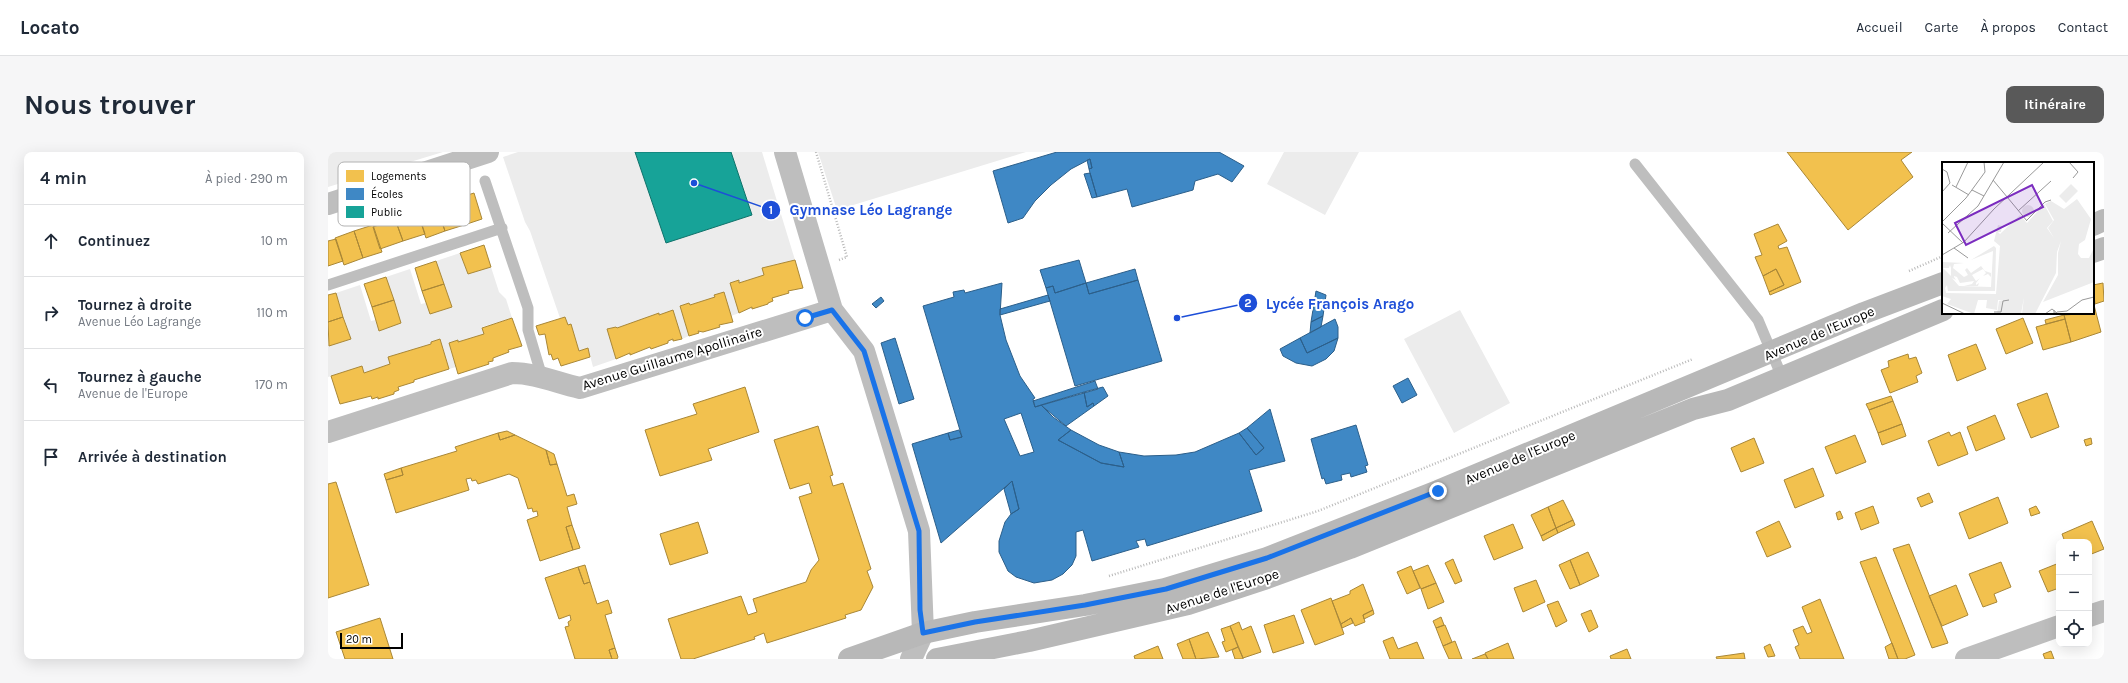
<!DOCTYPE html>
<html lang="fr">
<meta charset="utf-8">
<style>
:root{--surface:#fff;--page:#f6f6f7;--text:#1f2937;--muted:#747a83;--line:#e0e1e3;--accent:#595959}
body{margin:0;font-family:Karla,sans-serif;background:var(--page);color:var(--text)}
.controls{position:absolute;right:12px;bottom:12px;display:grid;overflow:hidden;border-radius:8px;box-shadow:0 4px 16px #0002}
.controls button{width:36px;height:36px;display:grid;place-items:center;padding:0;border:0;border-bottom:1px solid var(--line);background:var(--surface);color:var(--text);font:20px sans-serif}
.scale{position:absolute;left:12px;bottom:10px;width:63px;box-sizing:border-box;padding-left:4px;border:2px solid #000;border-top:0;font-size:11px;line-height:14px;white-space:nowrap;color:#000;-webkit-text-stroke:3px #fff;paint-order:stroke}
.stop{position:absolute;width:12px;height:12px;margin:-9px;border:3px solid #1a73e8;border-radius:50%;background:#fff}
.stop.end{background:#1a73e8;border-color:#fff;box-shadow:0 1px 4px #0008}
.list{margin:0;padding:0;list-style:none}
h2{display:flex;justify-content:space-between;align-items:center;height:52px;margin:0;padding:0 16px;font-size:17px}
h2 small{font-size:13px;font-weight:400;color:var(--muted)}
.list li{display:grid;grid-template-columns:26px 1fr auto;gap:12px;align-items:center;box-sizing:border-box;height:72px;padding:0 16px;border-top:1px solid var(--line)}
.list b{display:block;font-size:15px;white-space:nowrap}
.list p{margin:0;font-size:13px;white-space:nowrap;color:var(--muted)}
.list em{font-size:13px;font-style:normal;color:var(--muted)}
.icon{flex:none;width:22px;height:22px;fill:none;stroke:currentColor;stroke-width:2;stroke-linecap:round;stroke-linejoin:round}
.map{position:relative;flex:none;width:1776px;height:507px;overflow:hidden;border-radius:8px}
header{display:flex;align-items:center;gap:24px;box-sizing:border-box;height:56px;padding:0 20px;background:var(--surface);border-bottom:1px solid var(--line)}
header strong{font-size:19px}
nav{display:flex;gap:22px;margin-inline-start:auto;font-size:14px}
.intro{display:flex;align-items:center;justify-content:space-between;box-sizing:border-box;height:96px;padding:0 24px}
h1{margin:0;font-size:28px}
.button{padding:10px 18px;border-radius:8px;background:var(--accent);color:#fff;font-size:14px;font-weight:700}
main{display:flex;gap:24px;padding:0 24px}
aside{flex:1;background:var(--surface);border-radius:8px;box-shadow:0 4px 16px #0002}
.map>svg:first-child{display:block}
</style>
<header>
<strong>Locato</strong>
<nav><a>Accueil</a><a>Carte</a><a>À propos</a><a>Contact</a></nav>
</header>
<div class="intro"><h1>Nous trouver</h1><a class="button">Itinéraire</a></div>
<main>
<aside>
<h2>4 min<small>À pied · 290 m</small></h2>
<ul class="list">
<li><svg class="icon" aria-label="ahead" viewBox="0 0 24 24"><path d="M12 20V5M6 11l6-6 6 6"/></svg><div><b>Continuez</b></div><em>10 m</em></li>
<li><svg class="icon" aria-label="right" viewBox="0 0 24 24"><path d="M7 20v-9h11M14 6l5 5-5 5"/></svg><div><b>Tournez à droite</b><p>Avenue Léo Lagrange</p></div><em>110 m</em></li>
<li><svg class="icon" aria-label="left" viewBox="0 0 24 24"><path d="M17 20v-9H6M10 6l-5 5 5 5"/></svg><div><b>Tournez à gauche</b><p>Avenue de l'Europe</p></div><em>170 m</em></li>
<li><svg class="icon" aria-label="arrive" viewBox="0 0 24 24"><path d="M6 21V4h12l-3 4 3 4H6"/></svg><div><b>Arrivée à destination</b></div></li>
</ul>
</aside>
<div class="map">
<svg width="1776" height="507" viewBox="0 0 1776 507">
<rect width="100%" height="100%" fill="#fff"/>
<!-- green -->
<path fill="#ececec" d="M0,0h115l-115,35z
M190,0h244l33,108 -33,8 2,7 -25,8 -1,-3 -8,3 9,30 -8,3 -7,-24 -9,3v2l-25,8 -1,-2 -9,3 9,30 -7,3 -9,-28 -14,4v-2l-42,15 -1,-1 -9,2 9,30 -23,8 -5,-19 -9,3 -8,-26h-3l-3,-8 -5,1 -30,-87 -5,-9 -22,-65z
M490,0h208l-189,58z
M956,0h75l-34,63 -58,-31z
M132,101l8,21 23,-7 8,25 7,7 6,19 -30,9 2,7 -26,8v-2l-9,3 7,24 -7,2 -10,-30 -8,3v2l-42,13 1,7 -26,9 -2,-7 -34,11v-34l1,3 22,-7 -15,-46 24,-8 11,36 5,-1 3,10 22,-7 -15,-46 24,-8 11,35 5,-1 4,11 22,-7 -16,-46z
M1132,158l50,93 -56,30 -50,-94z"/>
<!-- homes -->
<path fill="#f2c14e" stroke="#a98737" d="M1459,0h125l-11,8 12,17 -65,53z
M146,41l8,26 -18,6 -9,-26z
M127,47l9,26 -19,6 -9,-26z
M108,53l9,26 -19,7 -9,-27z
M90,60l7,22 -22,7 -8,-22z
M67,67l8,22 -23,8 -7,-22z
M1450,72l9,17 -9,5 1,3 8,-2 14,35 -31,13 -1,-3 15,-7 -8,-16 -13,7 -8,-19 7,-2 -8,-21z
M45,73l9,27 -19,6 -9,-27z
M26,79l9,27 -19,7 -9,-27z
M8,87l7,22 -15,5v-25z
M156,93l7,22 -23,7 -8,-21z
M467,108l8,28 -15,3 1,2 -17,5 1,3 -5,2v1l-16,5v-2l-13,6 -9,-30 9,-3v3l25,-8 -2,-7z
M108,109l8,23 -22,7 -7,-23z
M1448,117l8,16 -15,7 -6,-16z
M58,125l8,23 -22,7 -8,-23z
M1775,131l1,18 -9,3 -2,-19z
M116,132l8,23 -22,7 -8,-23z
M396,140l9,30 -14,3 1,2 -17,5 -5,-1 1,2 -10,3 -9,-30 9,-3 1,2 25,-8 -1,-2z
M8,141l7,24 -15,5v-27z
M66,148l7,23 -22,8 -7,-24z
M1766,153l7,27 -30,10 -7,-27 29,-2z
M345,158l9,29 -9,2v-2l-5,2v2l-17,6 -1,-2 -20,8v-2l-14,6 -9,-30 9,-2 1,1 42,-15v2z
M1736,163l1,4 -19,5 -1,-4z
M15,165l8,22 -22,7 -1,-24z
M237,165l3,8 3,-1 8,27 9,-3 2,9 -29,9 -3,-8 -5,2 -2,-6 -2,1 -4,-21 -6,1 -3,-9z
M184,166l10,28 -14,4 1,2 -16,6v3l-5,1 1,2 -31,10 -9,-31 9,-3v2l26,-8 -2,-6z
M1695,166l10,25 -27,11 -10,-25z
M1737,167l6,23 -28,8 -7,-23z
M112,187l9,30 -35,11v2l-16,5 1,3 -5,2v2l-16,5v-2l-6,2 -1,-3 -31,8 -9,-28 31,-10 2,7 26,-9 -2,-7 43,-13v-2z
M1648,192l10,25 -29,12 -9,-26z
M1580,202l1,5 7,-2 6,16 -6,3 2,6 -28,11 -9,-23 8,-3 -1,-6z
M417,235l14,45 -51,17 4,11 -52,16 -15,-46 52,-16 -4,-10z
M1719,241l12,34 -28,11 -14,-34z
M1563,244l2,5 -24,9 -3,-6z
M1565,249l9,23 -24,9 -9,-23z
M1667,263l10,24 -29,12 -9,-24z
M1574,272l4,12 -24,9 -4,-12z
M490,274l15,49 -3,1 3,10 10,-3 28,86 -4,2 6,16 -12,23 -16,5 1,3 -79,25 -3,-10 -10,4 1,2 -62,20h-12l-13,-40 73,-23 7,19 9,-3 -4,-13 53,-17 5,-12 8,-10 -20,-63 13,-4 -3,-10 -19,6 -16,-49z
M179,279l8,4 -15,5 -2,-7z
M1621,280l2,4 9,-4 8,22 -30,12 -10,-25z
M170,281l2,7 15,-5 31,15 4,15 7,-1 10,32 7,-2 3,10 -10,3 5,18 -6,2 7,23 -33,11 -13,-41 11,-4 -1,-5 -4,1 -1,-4 -4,1 -10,-31 -9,-4 -31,10 -2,-4 -4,1 -1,-3 -5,1 3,11 -73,23 -10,-33 17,-5 -2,-7 56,-17 -2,-4z
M1527,283l11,27 -30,12 -11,-27z
M1426,286l10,25 -23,9 -10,-24z
M1763,286l1,6 -6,2 -2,-6z
M218,298l8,4 3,10 -7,1z
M73,316l2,7 -17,5 -2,-6z
M1485,316l11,28 -29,12 -11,-28z
M8,330l33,103 -41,13v-114z
M1601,341l4,9 -12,5 -4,-9z
M1670,345l10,26 -39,16 -10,-26z
M1235,348l10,20 -17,8 -8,-21z
M1545,354l6,17 -18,7 -6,-17z
M1708,354l4,7 -9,3 -2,-7z
M1220,355l8,21 -15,8 -10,-21z
M1512,359l3,7 -5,2 -2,-7z
M1245,368l2,5 -17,8 -2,-5z
M1451,369l12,26 -24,10 -11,-25z
M1764,369l12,28 -15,6v-13h-24l-3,-8z
M370,370l10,31 -38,12 -10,-31z
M1185,372l10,24 -29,12 -10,-24z
M244,373l8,23 -7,2 -7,-23z
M1228,376l2,5 -15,8 -2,-5z
M1581,392l39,99 -16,5 -39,-99z
M1260,400l11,24 -19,9 -10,-25z
M1548,405l39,98 -10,4h-7l-38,-97z
M1125,407l9,22 -7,3 -10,-21z
M1242,408l10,25 -10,4 -11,-24z
M1673,410l10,25 -17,7 3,8 -14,5 -14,-33z
M1731,411v25l-11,4 -9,-21z
M257,413l5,17 -6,2 -6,-17z
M1100,413l8,18 -15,6 -8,-18z
M1083,414l9,22 -13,6 -10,-22z
M250,415l6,17 6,-2 7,22 11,-4 4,13 -7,2 10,33 -6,2 3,9h-37l-10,-32 4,-1 -1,-4 3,-2 -1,-5 -11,4 -14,-41z
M1208,428l9,22 -22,10 -9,-24z
M1108,431l8,19 -16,7 -7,-20z
M1035,432l10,26 -10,5 2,7 -10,4 -4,-8 -10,6 -9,-23 18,-7v-3z
M1628,433l12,30 -26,11 -13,-30z
M1003,446l13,36 -29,11 -14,-35z
M1492,447l24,60h-44l-5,-12 4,-2 -6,-15 10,-4 4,8 5,-2 -10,-25z
M1230,449l9,20 -11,6 -9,-22z
M1045,458l1,4 -10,5 -1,-4z
M1263,458l7,17 -9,5 -8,-18z
M966,463l10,28 -31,10 -9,-28z
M1113,465l3,8 -8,3 -3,-7z
M52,466l13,41h-48l-9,-27z
M1023,466l2,5 -11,5 -1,-4z
M911,470l3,8 9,-4 10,26 -18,6 -13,-32z
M1117,473l7,17 -9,4 -7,-18z
M902,474l8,21 -12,5 -4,-10 3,-1 -4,-12z
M880,480l11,25 -23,2 -7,-20z
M1065,485l5,12 19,-7 7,17h-34l-7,-18z
M861,487l7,20h-13l-6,-15z
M1127,489l7,18h-13l-6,-13z
M1180,491l6,16h-26l-3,-6z
M1564,491l6,16h-9l-4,-12z
M1442,492l5,12 -7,1 -4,-10z
M830,494l5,13h-28l-1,-3z
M910,495l5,11v1h-8l-3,-9z
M287,496l3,9 -1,2h-5l-3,-9z
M1299,497l4,10h-20l-1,-3z
M1723,499l3,8h-9l-2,-5z
M1416,501l1,6h-28l-1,-2z
M1157,502l3,5h-16z"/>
<!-- schools -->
<path fill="#3f88c5" stroke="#2c5f8a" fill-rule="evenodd" d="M729,0h162l25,14 -12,16 -14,-8 -23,7 -2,9 -61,17 -5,-18 -30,8 -7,-24 -1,-4 3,-1 -2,-9 -19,10 -20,16 -16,16 -12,17 -15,5 -15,-52z
M762,7l2,9 -3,1 -2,-9z
M762,21l7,24 -5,1 -8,-24z
M751,108l7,23 -31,10 -2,-7 -7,2 -6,-18z
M807,117l3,11 -49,14 -3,-11z
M810,128l24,81 -87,25 -29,-98 7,-2 2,7 31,-10 3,11z
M674,131l-2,32 6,25 14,36 15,22 -2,1 2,8 6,-2 12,12 18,13 -13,10 43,23 23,4 -5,-15 25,4 32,-1 19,-3 44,-19 17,22 8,-7 -17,-20 23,-19 15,52 -36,9 13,41 -115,35 -2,-7 -9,2 3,6 -47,14 -9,-31 -7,2v24l-4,9 -9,9 -11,6 -18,3 -18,-6 -8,-6 -9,-19v-11l6,-19 6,-8 8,-5 -7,-28 -71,62 -29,-99 36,-11 2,7 12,-3 -39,-131 31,-9 -1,-5 11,-2 1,3zM693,261l13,39 -14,4 -16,-37z
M988,139l10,4 -3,21 -12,6z
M720,143l2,6 -50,14v-6z
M553,145l3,4 -8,7 -4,-4z
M995,164l-2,11 -11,6 1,-11z
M1007,167l3,8v11l-31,15 -7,-15z
M567,186l19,61 -15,5 -18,-61z
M972,186l7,15 31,-15 -4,13 -8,8 -14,7 -16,-3 -13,-7 -3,-7z
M1080,226l9,17 -15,8 -9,-17z
M767,229l3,8 -63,18 -2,-6z
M775,235l5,9 -14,10 -1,-3 -6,4 -3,-15z
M756,240l3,15 6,-4 1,3 -28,20 -25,-21z
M1028,273l12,40 -3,1 2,6 -16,5 -1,-4 -9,2 1,5 -16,4 -2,-6 -2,1 -11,-40z
M919,276l17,20 -8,7 -17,-22z
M631,278l3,7 -12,3 -2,-7z
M743,278l28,15 20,7 5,15 -23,-4 -43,-23z
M684,329l7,28 -8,5 -7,-25z"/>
<!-- public -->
<path fill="#17a398" stroke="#10726a" d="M307,0h96l21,63 -86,28z"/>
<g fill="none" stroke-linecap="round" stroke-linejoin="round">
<!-- path -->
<path stroke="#b9b9b9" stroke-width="2.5" stroke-dasharray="1 2" stroke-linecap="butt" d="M488,0l31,105 -8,3
M1581,119l34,-15
M781,424l209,-65 375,-152"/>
<!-- service -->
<path stroke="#bebebe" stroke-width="11" d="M1307,12l123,156 24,57
M157,29l43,127v22l14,47
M0,133l174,-57"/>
<!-- minor -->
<path stroke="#bebebe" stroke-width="22" d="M457,0l47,158 32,41 55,180 4,102 -12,26
M0,52l160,-52
M0,280l184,-59c24,0 45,10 68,15l252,-78
M1761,464l15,-5
M1638,507l93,-33"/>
<!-- secondary -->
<path stroke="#b8b8b8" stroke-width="22" d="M1765,73l11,-5
M1765,100l11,-4
M521,507l74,-26 52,-11 110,-17 80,-16 102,-31 171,-67 426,-178 79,-30
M609,507l92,-18 159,-37 79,-26 83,-30 343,-139 35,-9 215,-90"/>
</g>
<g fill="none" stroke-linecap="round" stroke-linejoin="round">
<!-- route -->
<path stroke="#1a73e8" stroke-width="5" d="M477,166l27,-8 32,41 55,180 1,79 3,23 52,-11 110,-17 81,-16 101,-31 171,-67"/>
</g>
<g text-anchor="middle" stroke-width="4" stroke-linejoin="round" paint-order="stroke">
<!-- street labels -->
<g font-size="14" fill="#000" stroke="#fff">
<text transform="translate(1491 181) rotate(-23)" y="5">Avenue de l'Europe</text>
<text transform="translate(344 206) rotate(-17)" y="5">Avenue Guillaume Apollinaire</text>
<text transform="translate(1192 305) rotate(-23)" y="5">Avenue de l'Europe</text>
<text transform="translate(894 439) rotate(-18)" y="5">Avenue de l'Europe</text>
</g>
</g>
<!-- overview -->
<g transform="translate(1614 10)">
<rect width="152" height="152" fill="#fff"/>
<path d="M129,22l7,7 -12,12 -7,-7zM135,37l14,20 -6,21 -6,4 -1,10 3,4h8l5,-10v34l-51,20 15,-27v-22l3,-12 -4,11 -1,21 -21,41h-13l2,-17 -3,17h-24l2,-13 4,-1h-5l-1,10 -11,-2 1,-8h-9l-4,14 -27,-10 4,-5 -9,-3v-29l9,9v-8l-1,-3 -1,3h-6l-1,-6 22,1 -10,1 -1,4 11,9 4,-2 -3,-5 2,-2 4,5 10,-7 4,5 6,2v4l-3,-3 -5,2 3,-3 -3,-4 -11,6 4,6 4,-3 -4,5v2l3,-2 -1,3h-14l8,-2 2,-3 -14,2 -3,-6 -3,-1v1l2,3 -4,-2 7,8 32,1 2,-36 -22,9 23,-14 2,2 -1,43h-47l-1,-6 -2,3 1,5 50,1 4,-48 -6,-5 4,-16 4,1 -1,6h-3l2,2 20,-19 7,8 17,-19 9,17 -6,7 7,10 -6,-10 6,-8 -9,-16 6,-3 13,8zM80 49a6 6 0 1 1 12 0a6 6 0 1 1-12 0Z" fill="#ececec"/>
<path fill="none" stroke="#999" stroke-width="1" d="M127,0l9,10 -5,6M0,7l5,3 3,11 -8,9M51,18l34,41M10,23l17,10M14,25l12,-25M30,28l12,6M76,49l33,-30M85,58l18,-18 6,-2M0,60l24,-24 19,-26 -1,-10M0,61l21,20M6,71l30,-27 26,-44M12,86l14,10M0,93l22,-13 30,-33 50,-47M0,141l23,11M52,150h7l2,-11 6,-1M115,150l10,-1 15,-11 12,-3M103,152l7,-5 5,4h-3v-3"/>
<path fill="#7b2cbf" fill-opacity="0.15" stroke="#7b2cbf" stroke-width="2" d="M90,23l11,22 -77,38 -11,-22z"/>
<rect width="152" height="152" fill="none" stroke="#000" stroke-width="2"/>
</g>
<!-- legend -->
<rect x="10" y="10" width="132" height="64" rx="6" fill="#fff" stroke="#b2b2b2" stroke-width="1"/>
<rect x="18" y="18" width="18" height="12" fill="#f2c14e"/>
<rect x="18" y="36" width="18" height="12" fill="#3f88c5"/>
<rect x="18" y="54" width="18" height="12" fill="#17a398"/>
<g font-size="11" fill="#000">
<text x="43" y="28">Logements</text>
<text x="43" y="46">Écoles</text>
<text x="43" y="64">Public</text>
</g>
<!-- callouts -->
<path fill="none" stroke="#1d4ed8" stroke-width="1.5" d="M366 31L443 58M849 166L920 151"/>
<g fill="#1d4ed8" stroke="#fff" stroke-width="1.5">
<circle cx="366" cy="31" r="4"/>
<circle cx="849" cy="166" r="4"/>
<circle cx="443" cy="58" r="10"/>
<circle cx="920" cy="151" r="10"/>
</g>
<g font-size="12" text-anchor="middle" font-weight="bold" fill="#fff">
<text x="443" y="62">1</text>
<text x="920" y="155">2</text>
</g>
<g font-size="15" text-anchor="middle" font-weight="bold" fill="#1d4ed8" stroke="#fff" stroke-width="4" stroke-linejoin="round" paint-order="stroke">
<text x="543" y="63">Gymnase Léo Lagrange</text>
<text x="1012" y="157">Lycée François Arago</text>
</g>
</svg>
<div class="controls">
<button>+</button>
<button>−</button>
<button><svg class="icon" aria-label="locate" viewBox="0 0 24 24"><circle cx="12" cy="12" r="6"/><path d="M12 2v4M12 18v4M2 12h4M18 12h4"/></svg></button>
</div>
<div class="scale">20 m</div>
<div class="stop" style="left:477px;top:166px"></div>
<div class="stop end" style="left:1110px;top:339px"></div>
</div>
</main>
